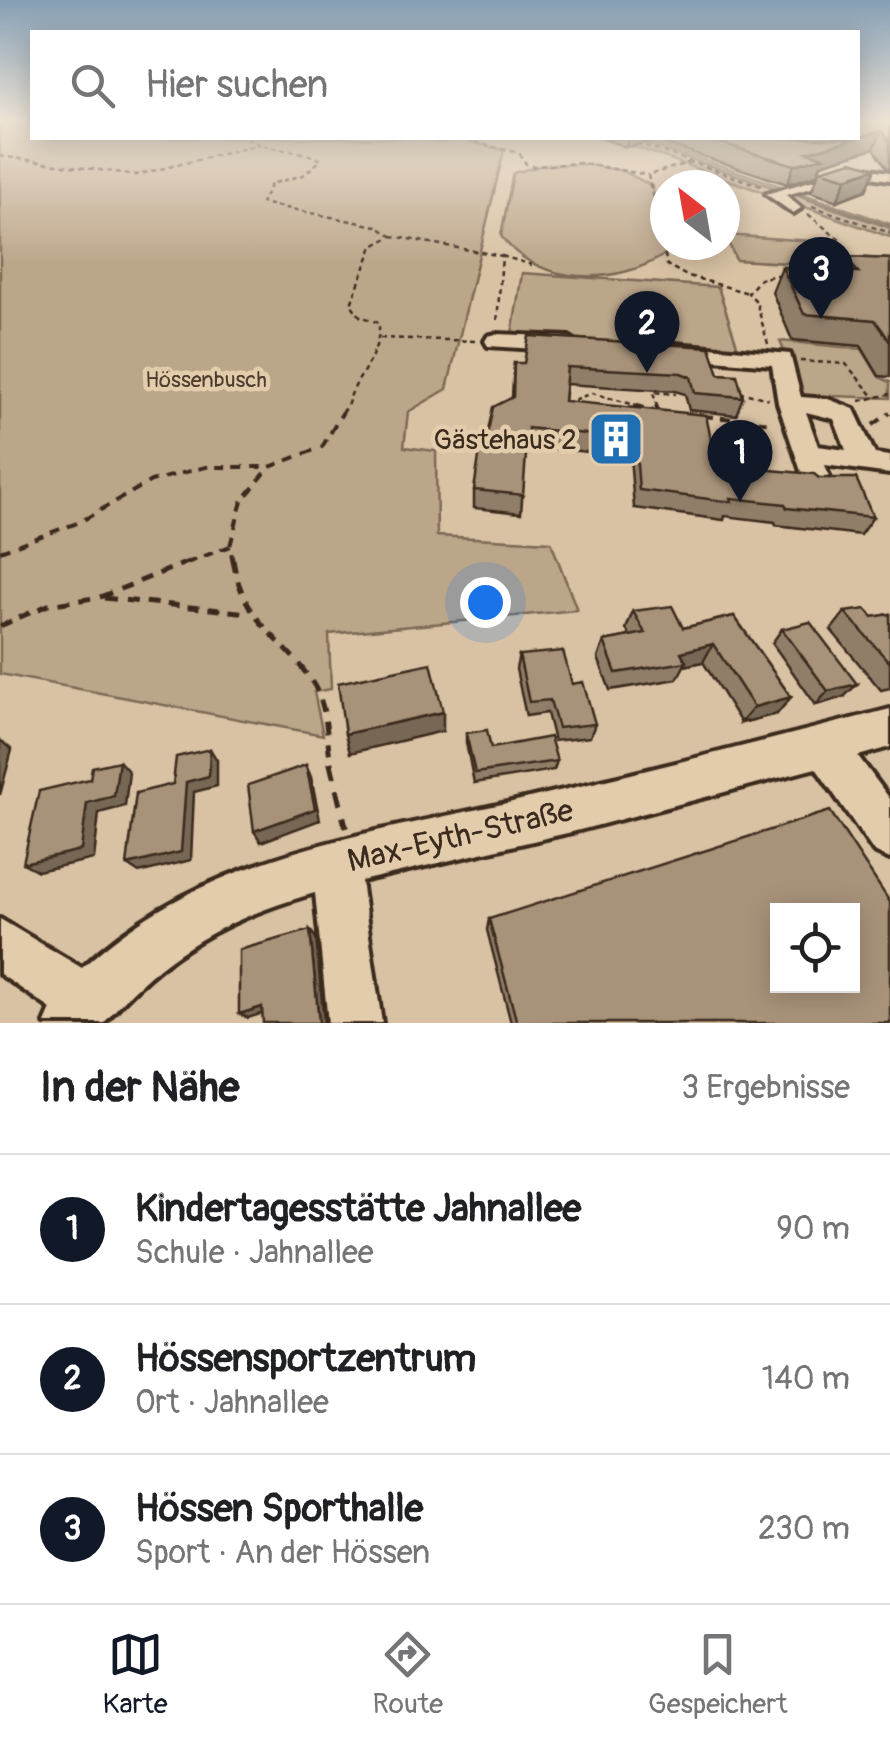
<!DOCTYPE html>
<html lang="de">
<meta charset="utf-8">
<style>
:root{--surface:#fff;--page:#f2f2f2;--text:#202124;--muted:#757577;--line:#e0e0e0;--accent:#111827}
body{margin:0;font-family:Pangolin,sans-serif;background:var(--page);color:var(--text)}
.controls{position:absolute;right:30px;bottom:30px;display:grid;overflow:hidden;border-radius:0px;box-shadow:0 5px 25px #0003}
.controls button{width:90px;height:90px;display:grid;place-items:center;padding:0;border:0;border-bottom:2px solid var(--line);background:var(--surface);color:var(--text);font:50px sans-serif}
.compass{position:absolute;left:650px;top:170px;width:90px;height:90px;border-radius:50%;background:var(--surface);box-shadow:0 5px 25px #0003;rotate:329deg}
.you{position:absolute;left:485px;top:602px;width:35px;height:35px;margin:-25px;border:8px solid #fff;border-radius:50%;background:#1a73e8;box-shadow:0 0 0 15px #1a73e833}
.badge{display:grid;place-items:center;width:65px;height:65px;border-radius:50%;background:var(--accent);color:#fff;font-size:32px;font-weight:700}
.pin{position:absolute;translate:-50% -82px;filter:drop-shadow(0 2px 5px #0008)}
.pin::after{content:'';position:absolute;top:52px;width:35px;height:30px;background:inherit;clip-path:polygon(0 0,100% 0,50% 100%)}
.list{margin:0;padding:0;list-style:none}
h2{display:flex;justify-content:space-between;align-items:center;height:130px;margin:0;padding:0 40px;font-size:42px}
h2 small{font-size:32px;font-weight:400;color:var(--muted)}
.list li{display:grid;grid-template-columns:65px 1fr auto;gap:30px;align-items:center;box-sizing:border-box;height:150px;padding:0 40px;border-top:2px solid var(--line)}
.list b{display:block;font-size:38px;white-space:nowrap}
.list p{margin:0;font-size:32px;white-space:nowrap;color:var(--muted)}
.list em{font-size:32px;font-style:normal;color:var(--muted)}
.icon{flex:none;width:55px;height:55px;fill:none;stroke:currentColor;stroke-width:2;stroke-linecap:round;stroke-linejoin:round}
.map{position:relative;flex:none;width:890px;height:1023px;overflow:hidden}
.search{position:absolute;background:var(--surface);box-shadow:0 5px 25px #0003;left:30px;right:30px;top:30px;height:110px;display:flex;align-items:center;gap:25px;box-sizing:border-box;padding:0 35px;border-radius:0px;color:var(--muted);font-size:38px}
.sheet{height:580px;background:var(--surface)}
nav{display:flex;justify-content:space-around;align-items:center;box-sizing:border-box;height:140px;border-top:2px solid var(--line);background:var(--surface);font-size:28px;color:var(--muted)}
nav a{display:grid;justify-items:center;gap:5px}
nav .on{color:var(--accent)}
.map>svg:first-child{display:block}
</style>
<div class="map">
<svg width="890" height="1023" viewBox="0 0 890 1023">
<rect width="100%" height="100%" fill="#d9c2a4"/>
<filter id="ink" filterUnits="userSpaceOnUse"><feTurbulence type="fractalNoise" baseFrequency=".01" numOctaves="2"/><feDisplacementMap in="SourceGraphic" scale="20" xChannelSelector="R" yChannelSelector="G"/><feConvolveMatrix kernelMatrix="1 2 1 2 8 2 1 2 1" color-interpolation-filters="sRGB"/></filter>
<g filter="url(#ink)">
<!-- green -->
<path fill="#bca68a" stroke="#7c6854" stroke-width="2.5" d="M0,121h32v17h393l13,5 20,-4 46,11 -57,239 -39,23 -4,35 32,4 1,85 114,6 26,68 -248,24 2,55 -17,3 9,43 -323,-61z
M610,138h30l250,86v13z
M584,164l39,7 29,15 15,67c-48,33 -129,34 -166,-17l12,-63 31,-8z
M725,235l101,7 13,24 -103,-6z
M522,273l196,14 21,64 -227,-17z
M780,341l82,8 17,28 11,5v16l-89,-3z"/>
<g fill="none" stroke-linecap="round" stroke-linejoin="round">
<!-- stream-far1 -->
<path stroke="#705e4b" stroke-width="2.5" d="M630,138l163,56"/>
<!-- stream -->
<path stroke="#705e4b" stroke-width="4" d="M786,191l104,36"/>
<!-- minor casing -->
<g stroke="#3b2a1e" stroke-width="8">
<path id="minor" d="M858,167l32,5v8l-32,-5 -72,20 15,13 -8,5 -27,-19z
M496,334l73,3 11,7 -11,7 -81,-5 -3,-5 3,-5z
M675,344l115,10 11,43 27,2 26,10 21,45 15,2v18l-65,-9 7,20 -4,7h-20l-30,-89 -6,-38 -105,-9 -3,-5 3,-5zM806,412l28,7 12,31 -28,-4z
M890,709v38l-32,9 32,43v60l-16,-7 -58,-84 -240,63 -215,50 21,142h-54l-13,-130c-88,25 -151,59 -211,130h-59l6,-14 -51,-35v-55l82,49c123,-117 289,-133 447,-170 121,-28 241,-58 361,-89z"/>
</g>
<!-- path-far3 -->
<path stroke="#3b2a1e" stroke-width="2.5" stroke-dasharray="5 4" stroke-linecap="butt" d="M247,138c22,15 51,9 74,22l-18,15 -32,9 -10,19 116,23 15,10 -19,10 -22,58 9,12 19,7c2,34 -25,54 -32,84
M458,138l61,15 7,11 7,2 47,-3 68,12
M637,143l124,43
M0,156l136,19 123,-30
M691,162l-43,13 19,90 18,10 63,18
M812,206l78,27
M808,214l33,27 11,20
M392,236l110,20 -5,68
M502,256l30,9
M380,338l98,3
M768,344l-12,-43 -8,-8 12,-14 21,-5
M800,361l46,3 29,34
M739,392l30,7
M860,401l30,-7
M566,403l26,-10 50,14
M657,407l-4,-15 23,2"/>
<!-- path-far2 -->
<path stroke="#3b2a1e" stroke-width="4" stroke-dasharray="10 8" stroke-linecap="butt" d="M634,405l18,5
M656,405l2,6
M703,416l70,7
M873,425l17,-12
M0,551l80,-29 71,-41 55,-14h64
M187,563l43,-17
M233,563l-3,-17 12,-45 28,-34 52,-20 25,-42"/>
<!-- path-far1 -->
<path stroke="#3b2a1e" stroke-width="5" stroke-dasharray="12 9" stroke-linecap="butt" d="M233,560c11,65 47,73 79,122 16,24 14,54 19,82
M104,598l145,15
M0,626l48,-21 52,-8 93,-37"/>
<!-- path -->
<path stroke="#3b2a1e" stroke-width="6" stroke-dasharray="16 12" stroke-linecap="butt" d="M330,762l16,66"/>
<!-- minor -->
<use href="#minor" fill="#e3ccac" fill-rule="evenodd"/>
</g>
<!-- wall -->
<path fill="#907e69" stroke="#3b2a1e" stroke-width="2.5" d="M890,121v48l-3,-1 -13,-20 -53,16 -4,11 -30,9 -130,-43 -31,6 -25,-9h257z
M876,168l-10,22 -29,11 -26,-9 9,-22z
M844,257l46,2v118l-11,-1 -18,-30 -69,-6 -20,-48 10,-25 55,4z
M514,363l205,11 24,23 -7,18 -47,-5 -4,-16 -10,-3 -109,-7 -2,17 150,54 159,62 -13,18 -84,-10 -1,-3 -50,-6 -1,4 -90,-12 -4,-52 -104,-10 -5,67 -47,-5v-18l14,-59 24,-34z
M633,611l50,17 51,-12 57,81 -14,17 -36,9 -38,-61 -19,4 -7,13 -67,11 -12,-32 6,-17 26,-5 -4,-7z
M845,612l28,5 17,-3v74l-9,2 -50,-60z
M782,629l62,68 -28,8 -44,-62z
M519,655l53,29 23,40 -5,13 -36,4 -7,-28 -21,3 -10,-47z
M466,733l25,15 66,13 -3,9 -80,13 -8,-40z
M489,919l401,104h-379l-24,-93z"/>
<!-- shaded-wall -->
<path fill="#766755" stroke="#3b2a1e" stroke-width="2.5" d="M882,131l-8,17 -53,16 -4,11 -30,9 7,-19 13,-13z
M628,138h30l-1,3 -31,6z
M876,168l-10,22 -29,11 10,-23z
M713,644l-10,18 -19,4 2,-4 -5,-10z
M857,684l-13,13 -28,8 12,-14z
M791,697l-14,17 -36,9 13,-16z
M443,712v19l-93,22 -5,-19z
M0,740l12,10 -12,45z
M210,749l7,11v26l-23,6 -3,68 -52,13 -12,-8z
M119,761l10,11 -4,34 -26,7 -5,46 -56,12 -15,-8 64,-60z
M306,765l5,12 9,43 -59,22 -7,-11z
M310,930l6,8 8,85h-5z
M262,1007l8,4 -22,7 -9,-4z"/>
<!-- building -->
<path fill="#a8937a" stroke="#3b2a1e" stroke-width="2.5" fill-rule="evenodd" d="M858,121h32v21l-8,-11 -75,21 17,5 -30,8 -90,-27h154z
M852,161l24,7 -29,10 -27,-8z
M844,257l46,2v82l-15,-21 -71,-6 -22,-47 76,5z
M529,336l181,11 9,27 18,1 6,22 -48,-4 -4,-16 -10,-4 -114,-6 -3,34 142,14 8,40 32,3 3,10 65,6 5,4h37l17,39 -86,-9 -2,-4 -54,-6 1,4 -93,-12 -4,-51 -107,-11 -5,67 -49,-5 9,-59h5l5,-24 20,-10 1,-34h10z
M672,606l11,22 51,-12 57,81 -37,10 -41,-63 -32,8 5,10 -70,11 -12,-32 41,-8 -12,-22z
M866,609l7,8 17,-3v49l-45,-51z
M810,622l47,62 -29,7 -46,-62z
M563,651l9,33 11,-2 12,42 -37,4 -8,-28 -21,2 -10,-47z
M431,663l12,49 -98,22 -7,-51z
M487,730l4,18 59,-11 7,24 -82,12 -9,-40z
M210,749l-1,27 -23,6 -5,70 -54,13 9,-72 37,-9 3,-27z
M119,761l-5,35 -27,7 -6,47 -58,13 16,-72 51,-12 2,-12z
M306,765l9,44 -61,22 -6,-46z
M830,811l60,91v121h-373l-28,-104zM778,910h74v76h-74z
M310,930l9,93h-56l-1,-16 -23,7v-64z"/>
</g>
<!-- sky -->
<linearGradient id="sky" x2="0" y2="1"><stop stop-color="#869fb5"/><stop offset="0.46" stop-color="#eee4d6"/><stop offset="1" stop-color="#eee4d6" stop-opacity="0"/></linearGradient>
<rect width="890" height="264" fill="url(#sky)"/>
<!-- icons -->
<defs>
<g id="building-square" transform="scale(2.875)"><rect x="-9" y="-9" width="18" height="18" rx="4" fill="#1f6fb2" stroke="#e3ccac"/><path d="M-4-6H4V6H1V3H-1V6H-4ZM-2.5-4.3h1.7v1.8h-1.7ZM.8-4.3h1.7v1.8H.8ZM-2.5-1h1.7V.8h-1.7ZM.8-1h1.7V.8H.8Z" fill="#fff"/></g>
</defs>
<g fill-rule="evenodd">
<use href="#building-square" x="616" y="439"/>
</g>
<g text-anchor="middle" stroke-width="9" stroke-linejoin="round" paint-order="stroke">
<!-- far-park labels -->
<g font-size="22" fill="#4e3d2e" stroke="#e3ccac">
<text x="206" y="387">Hössenbusch</text>
</g>
<!-- poi labels -->
<g font-size="28" fill="#3b2a1e" stroke="#e3ccac" text-anchor="end">
<text x="577" y="449">Gästehaus 2</text>
</g>
<!-- near-street labels -->
<g font-size="32" fill="#3b2a1e" stroke="#e3ccac">
<text transform="translate(460 835) rotate(-13)" y="11">Max-Eyth-Straße</text>
</g>
</g>
</svg>
<div class="controls">
<button><svg class="icon" aria-label="locate" viewBox="0 0 24 24"><circle cx="12" cy="12" r="6"/><path d="M12 2v4M12 18v4M2 12h4M18 12h4"/></svg></button>
</div>
<svg class="compass" viewBox="-18 -18 36 36"><path d="M0-13l5 13h-10z" fill="#e53935"/><path d="M0 13l5-13h-10z" fill="#757577"/></svg>
<div class="you"></div>
<div class="pin badge" style="left:740px;top:502px">1</div>
<div class="pin badge" style="left:647px;top:373px">2</div>
<div class="pin badge" style="left:821px;top:319px">3</div>
<div class="search"><svg class="icon" aria-label="search" viewBox="0 0 24 24"><circle cx="10" cy="10" r="6"/><path d="M15 15l6 6"/></svg>Hier suchen</div>
</div>
<section class="sheet">
<h2>In der Nähe<small>3 Ergebnisse</small></h2>
<ul class="list">
<li><span class="badge">1</span><div><b>Kindertagesstätte Jahnallee</b><p>Schule · Jahnallee</p></div><em>90 m</em></li>
<li><span class="badge">2</span><div><b>Hössensportzentrum</b><p>Ort · Jahnallee</p></div><em>140 m</em></li>
<li><span class="badge">3</span><div><b>Hössen Sporthalle</b><p>Sport · An der Hössen</p></div><em>230 m</em></li>
</ul>
</section>
<nav>
<a class="on"><svg class="icon" aria-label="map" viewBox="0 0 24 24"><path d="M3 6l6-2 6 2 6-2v14l-6 2-6-2-6 2zM9 4v14M15 6v14"/></svg>Karte</a>
<a><svg class="icon" aria-label="directions" viewBox="0 0 24 24"><path d="M12 3l9 9-9 9-9-9zM9 14v-3h6M13 9l2 2-2 2"/></svg>Route</a>
<a><svg class="icon" aria-label="saved" viewBox="0 0 24 24"><path d="M7 4h10v16l-5-4-5 4z"/></svg>Gespeichert</a>
</nav>
